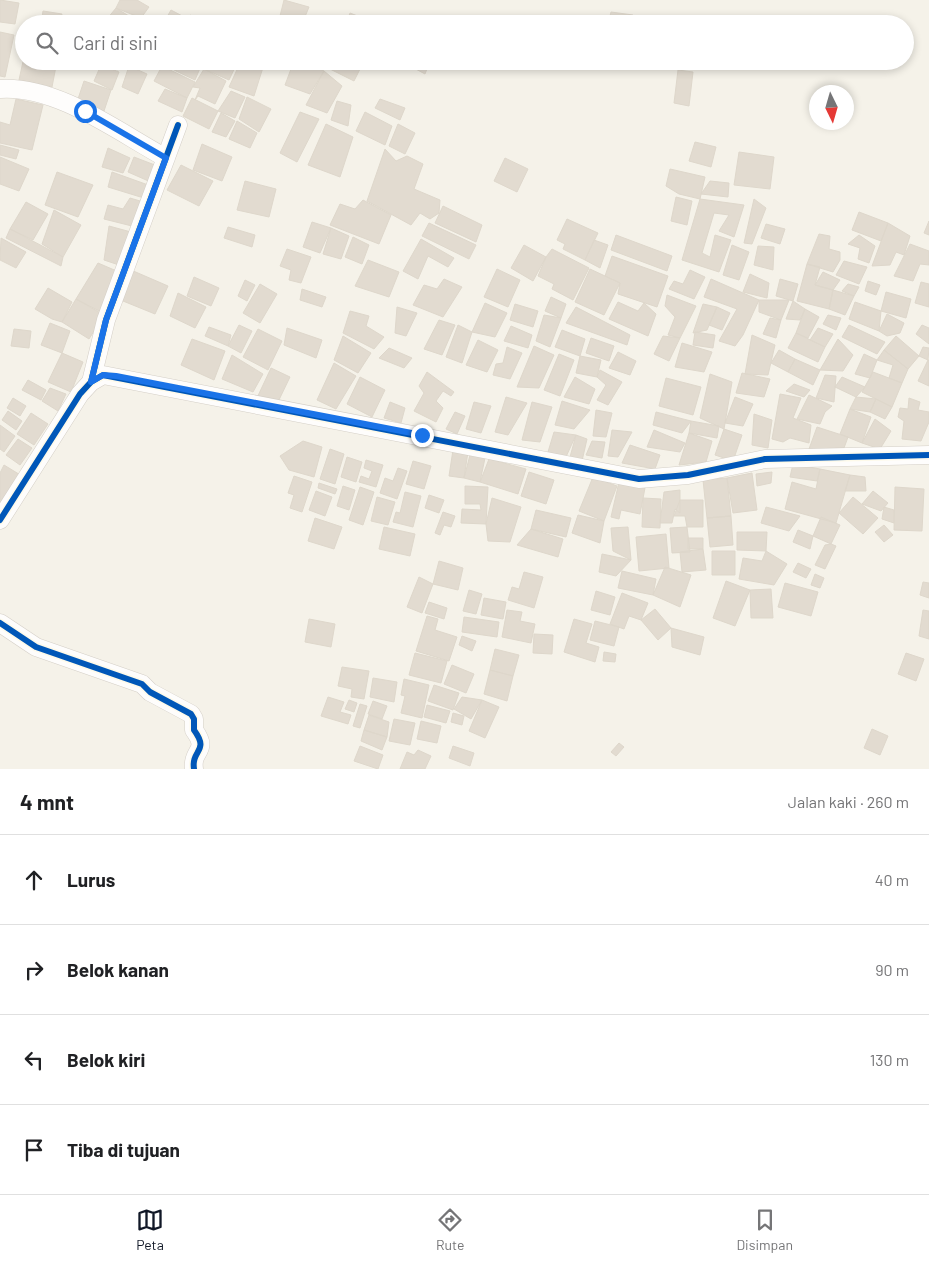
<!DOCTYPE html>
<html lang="id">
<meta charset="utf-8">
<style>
:root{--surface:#fff;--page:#f2f2f2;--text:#202124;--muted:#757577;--line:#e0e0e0;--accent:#111827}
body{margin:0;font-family:Barlow,sans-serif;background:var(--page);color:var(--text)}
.compass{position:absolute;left:809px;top:85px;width:45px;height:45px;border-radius:50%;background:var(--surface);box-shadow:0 2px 8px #0003;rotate:175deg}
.stop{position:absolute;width:15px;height:15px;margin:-11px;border:4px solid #1a73e8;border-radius:50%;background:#fff}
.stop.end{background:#1a73e8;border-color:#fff;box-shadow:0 1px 5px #0008}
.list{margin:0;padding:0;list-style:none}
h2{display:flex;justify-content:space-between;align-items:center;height:65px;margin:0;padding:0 20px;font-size:21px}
h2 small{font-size:16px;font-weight:400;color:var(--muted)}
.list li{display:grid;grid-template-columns:32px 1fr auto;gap:15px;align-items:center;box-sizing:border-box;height:90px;padding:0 20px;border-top:1px solid var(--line)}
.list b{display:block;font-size:19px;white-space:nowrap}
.list em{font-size:16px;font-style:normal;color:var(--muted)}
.icon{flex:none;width:28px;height:28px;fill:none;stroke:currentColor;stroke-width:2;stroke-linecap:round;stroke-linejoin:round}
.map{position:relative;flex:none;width:929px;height:769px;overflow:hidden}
.search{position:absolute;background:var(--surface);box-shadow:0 2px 8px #0003;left:15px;right:15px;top:15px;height:55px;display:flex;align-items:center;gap:12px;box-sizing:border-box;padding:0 18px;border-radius:28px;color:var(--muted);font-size:19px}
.sheet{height:425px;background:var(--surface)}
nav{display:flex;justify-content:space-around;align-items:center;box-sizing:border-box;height:70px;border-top:1px solid var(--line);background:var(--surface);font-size:14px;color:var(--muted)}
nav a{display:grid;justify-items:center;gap:2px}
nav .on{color:var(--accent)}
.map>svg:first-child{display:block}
</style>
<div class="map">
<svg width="929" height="769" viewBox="0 0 929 769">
<rect width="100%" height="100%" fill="#f5f2e9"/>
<!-- building -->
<path fill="#e2dbd0" stroke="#ded7cb" d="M0,0l19,3 -4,21 -15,-2z
M120,0h17l12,7 -8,11 -25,-10z
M284,0l25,7 -7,17h-24z
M116,8l21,13 -1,3h-20l-9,-5z
M171,10l15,8 -4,6h-19z
M43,11l19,3 -2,10h-19z
M611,12l22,3 -3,9h-22z
M350,13l15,6 -1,5h-18z
M190,15l12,6 -2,3h-16z
M67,16l26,3 -1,5h-26z
M141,18l9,6h-12z
M0,32l14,3 -9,42 -5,-1z
M24,57v4h33l-5,26 -33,-7z
M99,61h24l-5,9z
M140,61h20l-4,8z
M165,61h16l-5,10 -13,-7z
M181,61h22l-8,19 -19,-9z
M207,61h31l-9,19 -25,-11z
M241,61h24l-11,35 -25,-9z
M294,61h11l19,10 -14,23 -25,-9z
M334,61h30l-10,20 -24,-12z
M401,61h29l-5,13z
M101,65l18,7 -7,18 -18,-9z
M129,66l18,8 -9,20 -16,-7z
M162,66l33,16 -8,16 -33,-17z
M204,69l22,12 -11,23 -17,-8 -3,4 5,-12 -7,-1z
M678,70l15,2 -4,34 -15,-3z
M324,71l18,15 -15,27 -21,-8z
M84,81l27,9 -7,21 -27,-9z
M165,89l22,9 -5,14 -24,-11z
M231,91l14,6 -10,21 -17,-7z
M247,97l24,12 -12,23 -20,-13z
M192,98l26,13 -9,18 -26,-13z
M16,99l27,6 -11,45 -32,-7v-21l10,3z
M380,99l25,9 -5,12 -25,-12z
M337,101l14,4 -3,21 -17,-6z
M300,112l19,7 -22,43 -17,-9z
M365,112l27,14 -7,19 -29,-14z
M221,113l14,8 -9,16 -14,-5z
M237,121l20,12 -7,15 -21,-9z
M326,124l27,13 -13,40 -32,-12z
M398,124l17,9 -10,21 -16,-8z
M695,142l21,5 -5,20 -22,-6z
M202,144l30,13 -10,24 -29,-11z
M0,145l19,5 -3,9 -16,-4z
M108,148l22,10 -7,15 -21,-6z
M385,149l11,12 11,-5 16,8 -9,25 26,11 -1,13 -9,6 -10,-6 -9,12 -44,-24z
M739,152l35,5 -4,32 -36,-4z
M0,157l29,12 -10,22 -19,-7z
M134,157l26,10 -7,16 -25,-11z
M505,158l23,11 -11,23 -23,-11z
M181,165l32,16 -14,25 -32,-16z
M670,169l35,8 -5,22 -21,-5 -13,-8z
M57,172l36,13 -15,32 -33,-12z
M112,172l39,14 -4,13 -39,-12z
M245,181l31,8 -7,28 -32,-7z
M710,181l19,2 -1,14 -27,-3z
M676,197l16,4 -5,24 -16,-4z
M130,198l17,5 -15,23 -28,-7 4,-14 15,4z
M700,199l44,6 -10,32 -15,-6 10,-16 -15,-2 -12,40 8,4 5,-22 16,5 -12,32 -37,-12z
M754,199l12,9 -14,36 -8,-1z
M363,200l28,15 -12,29 -49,-19 10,-21 15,5z
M26,202l22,12 -15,26 -23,-11z
M443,206l39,19 -6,17 -41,-19z
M54,210l27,15 -18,32 -21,-13z
M859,212l29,11 -7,18 -29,-11z
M567,219l31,14 -13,27 -22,-11 2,-5 -8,-4z
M929,221v14l-5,-2z
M312,222l19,6 -11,25 -17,-6z
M429,223l47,22 -7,14 -47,-23z
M888,223l22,13 -6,19 -8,-3 -6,13 -18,1z
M766,224l19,5 -5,15 -19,-6z
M109,226l22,6 -9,34 -18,-6z
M228,227l27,8 -3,12 -28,-9z
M331,228l18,8 -8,23 -18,-5z
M10,229l53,28 -2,9 -55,-28z
M819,234l11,2 -1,13 11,3v8l-7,12 -26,-8z
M616,235l56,21 -5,15 -56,-21z
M859,235l16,11 -6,17 -11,-4 2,-11 -12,-4z
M353,237l16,8 -7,19 -17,-7z
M1,238l25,14 -10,16 -16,-8z
M421,239l33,19 -6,9 -20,-11 -10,23 -15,-8z
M594,240l14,5 -8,23 -15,-8z
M910,244l19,7v14l-9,-1 -7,17 -19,-5z
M524,245l22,12 -13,24 -22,-13z
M732,245l17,7 -10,28 -16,-5z
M758,246l16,1 -1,23 -19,-5z
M287,249l24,8 -10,26 -12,-3 2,-10 -11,-4z
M552,249l37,19 -16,32 -21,-11 2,-5 -16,-8 8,-19z
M612,256l56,20 -11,31 -39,-13 2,-11 -15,-7z
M368,260l31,12 -10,25 -34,-11z
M844,261l23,6 -8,17 -23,-9z
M98,263l21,9 -18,40 -25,-13z
M807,264l13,3 -5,18 18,5 -4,19 -32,-8z
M497,269l23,11 -12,27 -24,-10z
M590,269l30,14 -16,32 -29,-13z
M131,270l37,16 -13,28 -32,-13z
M690,270l15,7 -11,22 -25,-10 5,-8 9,3z
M823,272l17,8 -7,10 -18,-5z
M750,274l19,9 -2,15 -24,-6z
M194,277l25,11 -8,18 -24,-10z
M444,279l18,8 -19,30 -30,-12 11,-20 13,4z
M711,279l48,21 -16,35 -8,11 -16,-5 18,-32 -33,-12z
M780,279l18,5 -5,17 -17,-5z
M245,280l10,5 -8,16 -9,-5z
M868,281l12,4 -4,10 -11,-4z
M921,282l8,2v23l-14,-4z
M260,284l17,10 -17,29 -17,-10z
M848,284l11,3 -5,9 -12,-5z
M48,288l24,14 -10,20 -10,-3 -17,-10z
M302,289l24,8 -4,10 -22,-7z
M833,290l21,6 -9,19 -16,-6z
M886,292l25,7 -5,19 -25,-7z
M178,293l28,14 -11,21 -25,-12z
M667,295l29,11 -16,32 -12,-3 7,-18 -10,-11z
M551,297l15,7 -5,14 -16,-7z
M76,299l28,16 -15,24 -27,-17z
M759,300h30l-8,20 -22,-8z
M793,301l12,8 -5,11 -14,-1z
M618,302l20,9 6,-8 12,11 -8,22 -39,-17z
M855,302l26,9 -2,20 -30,-12z
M485,303l22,10 -12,24 -23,-5z
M515,304l23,7 -5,16 -23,-7z
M703,304l14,3 -10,23 -14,3z
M397,307l20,6 -11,23 -11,-3z
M576,307l54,28 -3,10 -61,-22z
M717,307l13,6 -8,17 -13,-5z
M805,309l14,8 -11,21 -12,-5z
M350,311l19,5 -3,10 18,11 -10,12 -31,-16z
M887,314l17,9 -4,10 -13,3 -8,-5z
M544,315l17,3 -11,29 -14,-6z
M828,315l13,3 -5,12 -13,-6z
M770,318l11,2 -5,18 -13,-4z
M439,320l16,5 -13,30 -18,-6z
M50,323l20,8 -8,22 -21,-8z
M239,325l13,6 -11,22 -13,-7z
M458,325l14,7 -10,31 -16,-6z
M849,325l36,17 -8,12 -35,-17z
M922,325l7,3v16l-13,-10z
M511,326l21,9 -4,13 -24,-7z
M209,327l22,8 -3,11 -23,-10z
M287,328l35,12 -6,18 -32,-13z
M818,328l15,6 -8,13 -15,-7z
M14,329l17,2 -2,17 -18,-2z
M258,329l24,12 -14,29 -25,-13z
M562,330l23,9 -5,17 -25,-9z
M695,332l20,3 -2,13 -20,-3z
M796,333l29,14 -7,15 -30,-14z
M752,335l23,10 -7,30 -23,-1z
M343,336l28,17 -13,20 -24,-13z
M663,336l17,2 -11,23 -15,-7z
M896,336l23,20 -11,13 -24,-19z
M591,338l23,8 -5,15 -23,-8z
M192,339l33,12 -11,29 -33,-15z
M838,339l15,16 -10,16 -23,-1z
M478,340l20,10 -11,22 -21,-7z
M682,343l30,9 -8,20 -29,-5z
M534,346l20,9 -15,33 -22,-1z
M507,347l15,6 -12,26 -17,-4 3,-11 7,-1z
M923,347l6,1 -1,12 -9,-4z
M389,348l23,10 -8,10 -25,-10z
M779,350l16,9 -7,13 -17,-9z
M884,350l24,19 -6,14 -13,-5 4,-13 -16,-5z
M618,352l18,9 -6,14 -21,-7z
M62,353l21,9 -12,30 -23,-10z
M559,354l15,6 -14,36 -16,-6z
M864,354l13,6 -7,18 -15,-4z
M232,355l31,19 -10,18 -31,-13z
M580,356l21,4 -4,17 -21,-4z
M795,359l25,11 -7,15 -25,-13z
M928,360h1v26l-11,-5z
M334,363l22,13 -20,33 -19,-9z
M271,368l19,9 -13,27 -21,-4z
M600,370l22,12 -14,23 -11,-5 9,-15 -9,-8z
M427,372l27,20 -3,4 -8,-5 -7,10 7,7 -7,14 -22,-11 10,-18 -5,-7z
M873,372l29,11 -10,24 -30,-15z
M742,373l28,6 -6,18 -28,-4z
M710,374l22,8 -8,47 -24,-11z
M825,375l11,1 -2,26 -18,-4z
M360,377l25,13 -13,27 -25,-13z
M575,377l20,12 -6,15 -25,-7z
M842,377l23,10 -9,10 -21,-10z
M666,378l35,9 -8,28 -34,-9z
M28,380l18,10 -5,10 -19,-10z
M794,384l16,6 -6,7 -18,-6z
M50,388l16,6 -8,17 -16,-10z
M780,394l21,4 -8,20 18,7 -2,18 -19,-5 -7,4 -11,-3z
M809,395l23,11 -7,6 -5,12 -23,-5z
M506,397l21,6 -19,32 -13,-3z
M735,397l18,7 -10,22 -18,-3z
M856,397l20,2 -6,13 -20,-3z
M13,398l13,8 -6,10 -13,-8z
M909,398l11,4 -2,8 11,2v10l-8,19 -19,-2 2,-18 -6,-4 2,-9 8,1z
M876,399l16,8 -7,12 -15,-7z
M562,401l28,9 -16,19 -19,-4z
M390,402l15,6 -4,15 -17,-5z
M474,402l17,4 -10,27 -15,-4z
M532,402l20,5 -12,35 -18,-2z
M850,409l21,8 -9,26 -22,-9z
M596,410l16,3 -6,24 -13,-1z
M8,411l14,10 -6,9 -14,-10z
M455,412l10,4 -8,18 -11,-5z
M656,412l35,9 -9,12 -29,-8z
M31,413l17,11 -14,21 -17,-11z
M754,414l18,6 -4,28 -16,-3z
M875,419l16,12 -11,18 -18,-6z
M691,421l28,5 -2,12 -28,-5z
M0,425l15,11 -11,16 -4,-3z
M817,427l31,10 -4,11 -35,1z
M724,429l18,6 -9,26 -18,-6z
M612,430l20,2 -14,25 -10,-1z
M654,430l31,13 -5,9 -33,-5z
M554,432l22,3 -11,24 -17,-7z
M689,433l23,8 -6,21 -27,3z
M576,435l11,4 -5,22 -12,-4z
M18,439l14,9 -12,17 -14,-10z
M303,441l19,6 -8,30 -25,-7 -9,-14z
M592,441l13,1 -3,16 -16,-3z
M630,445l30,10 -5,14 -33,-6z
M330,449l14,5 -9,30 -15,-5z
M453,450l15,2 -4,26 -15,-2z
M470,455l15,3 -5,24 -16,-4z
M347,457l15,5 -6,20 -15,-5z
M489,459l37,10 -8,25 -38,-12z
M366,460l17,5 -7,22 -17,-5 2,-6 8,3 3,-8 -8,-3z
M413,461l18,5 -7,23 -18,-5z
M793,464l27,5 -3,12 -27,-4z
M4,465l18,11 -22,37v-40z
M398,468l9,3 -10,28 -17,-6 5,-15 8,3z
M820,469l30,6 -14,48 -51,-14 7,-27 24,7z
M529,472l25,8 -8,24 -25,-8z
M772,472l-1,11 -14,3 -1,-12z
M752,473l5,37 -24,3 -6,-35z
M850,475l15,2 1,14h-21z
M294,476l18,6 -10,30 -12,-4 4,-13 -6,-2z
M593,477l24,9 -13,35 -25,-10z
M727,478l4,38 -24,2 -4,-38z
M619,482l26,6 -5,26 -19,-4 -2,9 -8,-2z
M319,483l18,6 -2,5 -17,-6z
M343,486l12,4 -6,20 -12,-4z
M465,486l23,1 -2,37 -25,-1 1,-14 19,1 -1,-6h-15z
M360,487l14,5 -11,33 -14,-5z
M895,487l29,2 -2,42 -28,-1z
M680,490v23l-5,-4 -3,14h-12l4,-31z
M316,491l16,6 -7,19 -16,-6z
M873,491l15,12 -7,8 -19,-7z
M405,492l16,4 -8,31 -20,-5 3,-10 4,1z
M429,495l15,5 -5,13 -14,-5z
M377,497l18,5 -7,23 -17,-4z
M853,497l25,21 -15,16 -24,-21z
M492,498l29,9 -11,35 -22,-1 -2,-17z
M643,498l18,1 -1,29 -18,-1z
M680,500h23v27h-16l-2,-11h-11z
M766,507l34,9 -11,15 -28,-8z
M884,507l10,3v13l-12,-4z
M536,510l35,8 -5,19 -35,-8z
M443,512l12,4 -4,11 -7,-2 -4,10 -5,-2z
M578,515l26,6 -4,22 -28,-10z
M731,516l2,29 -23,2 -3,-29z
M821,517l19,8 -9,19 -18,-8z
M315,518l27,9 -8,22 -26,-8z
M884,525l9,10 -9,7 -9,-10z
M384,527l31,7 -5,22 -31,-7z
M628,527l3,33 -18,-9 -2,-23z
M687,527l3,25 -18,1 -2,-25z
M531,529l32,10 -5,18 -41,-12z
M798,530l15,6 -3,13 -17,-7z
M737,532h30l-1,19 -29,-1z
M666,534l3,34 -30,3 -3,-34z
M688,538h15v11h-15z
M831,544l5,2 -11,23 -10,-4 10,-20z
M703,549l3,21 -24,2 -2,-20z
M712,551h23v24h-23z
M766,551l21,13 -13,21 -35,-6 4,-21 19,3z
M602,554l29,6 -15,16 -17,-4z
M439,561l24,7 -5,22 -25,-6z
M798,563l13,6 -5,9 -13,-6z
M665,567l26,8 -11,32 -27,-12z
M622,571l34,8 -3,16 -35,-7z
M524,572l19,5 -9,31 -26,-8 4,-13 7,2z
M815,574l9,4 -4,10 -9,-3z
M419,577l14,7 -11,29 -15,-6z
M726,581l24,9 -15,36 -22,-8z
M923,582l6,1v15l-9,-3z
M785,583l33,9 -7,24 -33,-9z
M771,589l2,29h-22l-1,-28z
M469,590l13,4 -6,20 -13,-3z
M596,591l19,6 -5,18 -19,-5z
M622,593l26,10 -7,17 -12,-4 -5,13 -14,-5z
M484,598l22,4 -3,17 -22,-4z
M429,602l18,6 -3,11 -19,-6z
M655,609l16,19 -13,12 -17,-20z
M507,610l15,2 -2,9 15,3 -4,19 -29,-6z
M923,610l6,1v28l-10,-3z
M427,616l11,3 -3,11 22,7 -8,24 -33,-10z
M464,617l35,5 -2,15 -35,-5z
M309,619l26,5 -4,23 -26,-5z
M574,619l18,5 -6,19 13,4 -4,15 -31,-10z
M595,621l24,6 -5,19 -24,-6z
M671,628l33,9 -4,18 -28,-8z
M534,634l19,1 -1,19 -19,-1z
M462,636l14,5 -4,10 -13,-6z
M495,649l24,6 -6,21 -23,-6z
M604,652l12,2 -1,8 -12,-1z
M415,653l32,8 -6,22 -32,-8z
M906,653l18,6 -8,22 -18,-7z
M452,665l22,9 -8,19 -22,-9z
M342,667l27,4 -5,28 -13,-2 1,-8 -14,-3z
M490,670l23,6 -6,25 -23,-7z
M373,678l24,4 -3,20 -24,-5z
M404,679l25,6 -7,33 -21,-5 4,-17 -4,-1z
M434,685l25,8 -6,17 -25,-9z
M328,697l16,5 -4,10 11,3 -3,9 -27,-8z
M462,697l20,3 -11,19 -17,-10z
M349,700l8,3 -3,9 -9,-3z
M482,700l17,7 -14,31 -16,-7z
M373,701l14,5 -5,13 -14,-5z
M360,704l7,2 -7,22 -7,-2z
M427,705l23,6 -4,12 -22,-6z
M453,713l11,3 -2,9 -11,-3z
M369,715l20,7 -2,15 -23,-7z
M394,719l21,4 -5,22 -21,-4z
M421,721l20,5 -4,17 -20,-4z
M872,729l16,7 -8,19 -16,-7z
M364,730l23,7 -5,13 -21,-9z
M619,743l5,4 -8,9 -5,-4z
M360,746l23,9 -5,14 -24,-8z
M453,746l21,7 -4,13 -21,-8z
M418,750l13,6 -6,13h-25l7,-17 7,3z"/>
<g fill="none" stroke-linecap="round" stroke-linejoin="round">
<!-- minor casing -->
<g stroke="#d4cfc7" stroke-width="19">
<path id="minor" d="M0,89c57,-4 118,43 166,69
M91,382l15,-62 72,-195
M0,520l80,-126 11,-12 12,-7 536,104 49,-4 77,-16 164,-4
M0,623l36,24 106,37 8,8 41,22 3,5v11c16,22 -3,19 0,39"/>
</g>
<!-- minor -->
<use href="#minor" stroke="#fefdfc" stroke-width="18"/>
<!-- cycleway casing -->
<g stroke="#fefae9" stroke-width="9">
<path id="cycleway" d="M91,382l15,-62 72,-195
M0,520l80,-126 11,-12 12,-7 536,104 49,-4 77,-16 164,-4
M0,623l36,24 106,37 8,8 41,22 3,5v11c16,22 -3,19 0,39"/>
</g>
<!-- cycleway -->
<use href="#cycleway" stroke="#0057b8" stroke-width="6"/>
</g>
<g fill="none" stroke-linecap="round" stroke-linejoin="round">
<!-- route -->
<path stroke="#1a73e8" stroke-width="6" d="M85,111l81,47 -60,162 -15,62 12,-7 13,1 306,59"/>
</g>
</svg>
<svg class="compass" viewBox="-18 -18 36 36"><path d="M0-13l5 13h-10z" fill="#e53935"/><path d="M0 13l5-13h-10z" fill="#757577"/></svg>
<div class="stop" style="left:85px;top:111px"></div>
<div class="stop end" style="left:422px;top:435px"></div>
<div class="search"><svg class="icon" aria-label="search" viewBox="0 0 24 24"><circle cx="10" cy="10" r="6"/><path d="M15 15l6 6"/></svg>Cari di sini</div>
</div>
<section class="sheet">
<h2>4 mnt<small>Jalan kaki · 260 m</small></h2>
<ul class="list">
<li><svg class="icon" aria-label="ahead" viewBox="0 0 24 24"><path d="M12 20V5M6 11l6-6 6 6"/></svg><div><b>Lurus</b></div><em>40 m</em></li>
<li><svg class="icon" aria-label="right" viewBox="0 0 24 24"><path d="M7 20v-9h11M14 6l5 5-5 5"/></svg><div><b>Belok kanan</b></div><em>90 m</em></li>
<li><svg class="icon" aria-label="left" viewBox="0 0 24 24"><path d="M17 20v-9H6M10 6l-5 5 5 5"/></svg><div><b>Belok kiri</b></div><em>130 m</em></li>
<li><svg class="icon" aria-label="arrive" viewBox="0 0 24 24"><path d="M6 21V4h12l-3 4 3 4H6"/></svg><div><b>Tiba di tujuan</b></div></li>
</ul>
</section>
<nav>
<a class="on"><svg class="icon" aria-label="map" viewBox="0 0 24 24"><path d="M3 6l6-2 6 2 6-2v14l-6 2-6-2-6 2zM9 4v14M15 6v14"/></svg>Peta</a>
<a><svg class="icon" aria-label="directions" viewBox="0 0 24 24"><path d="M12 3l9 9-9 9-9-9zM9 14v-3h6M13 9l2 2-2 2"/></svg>Rute</a>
<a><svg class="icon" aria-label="saved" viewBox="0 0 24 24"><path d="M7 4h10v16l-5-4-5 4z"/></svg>Disimpan</a>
</nav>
